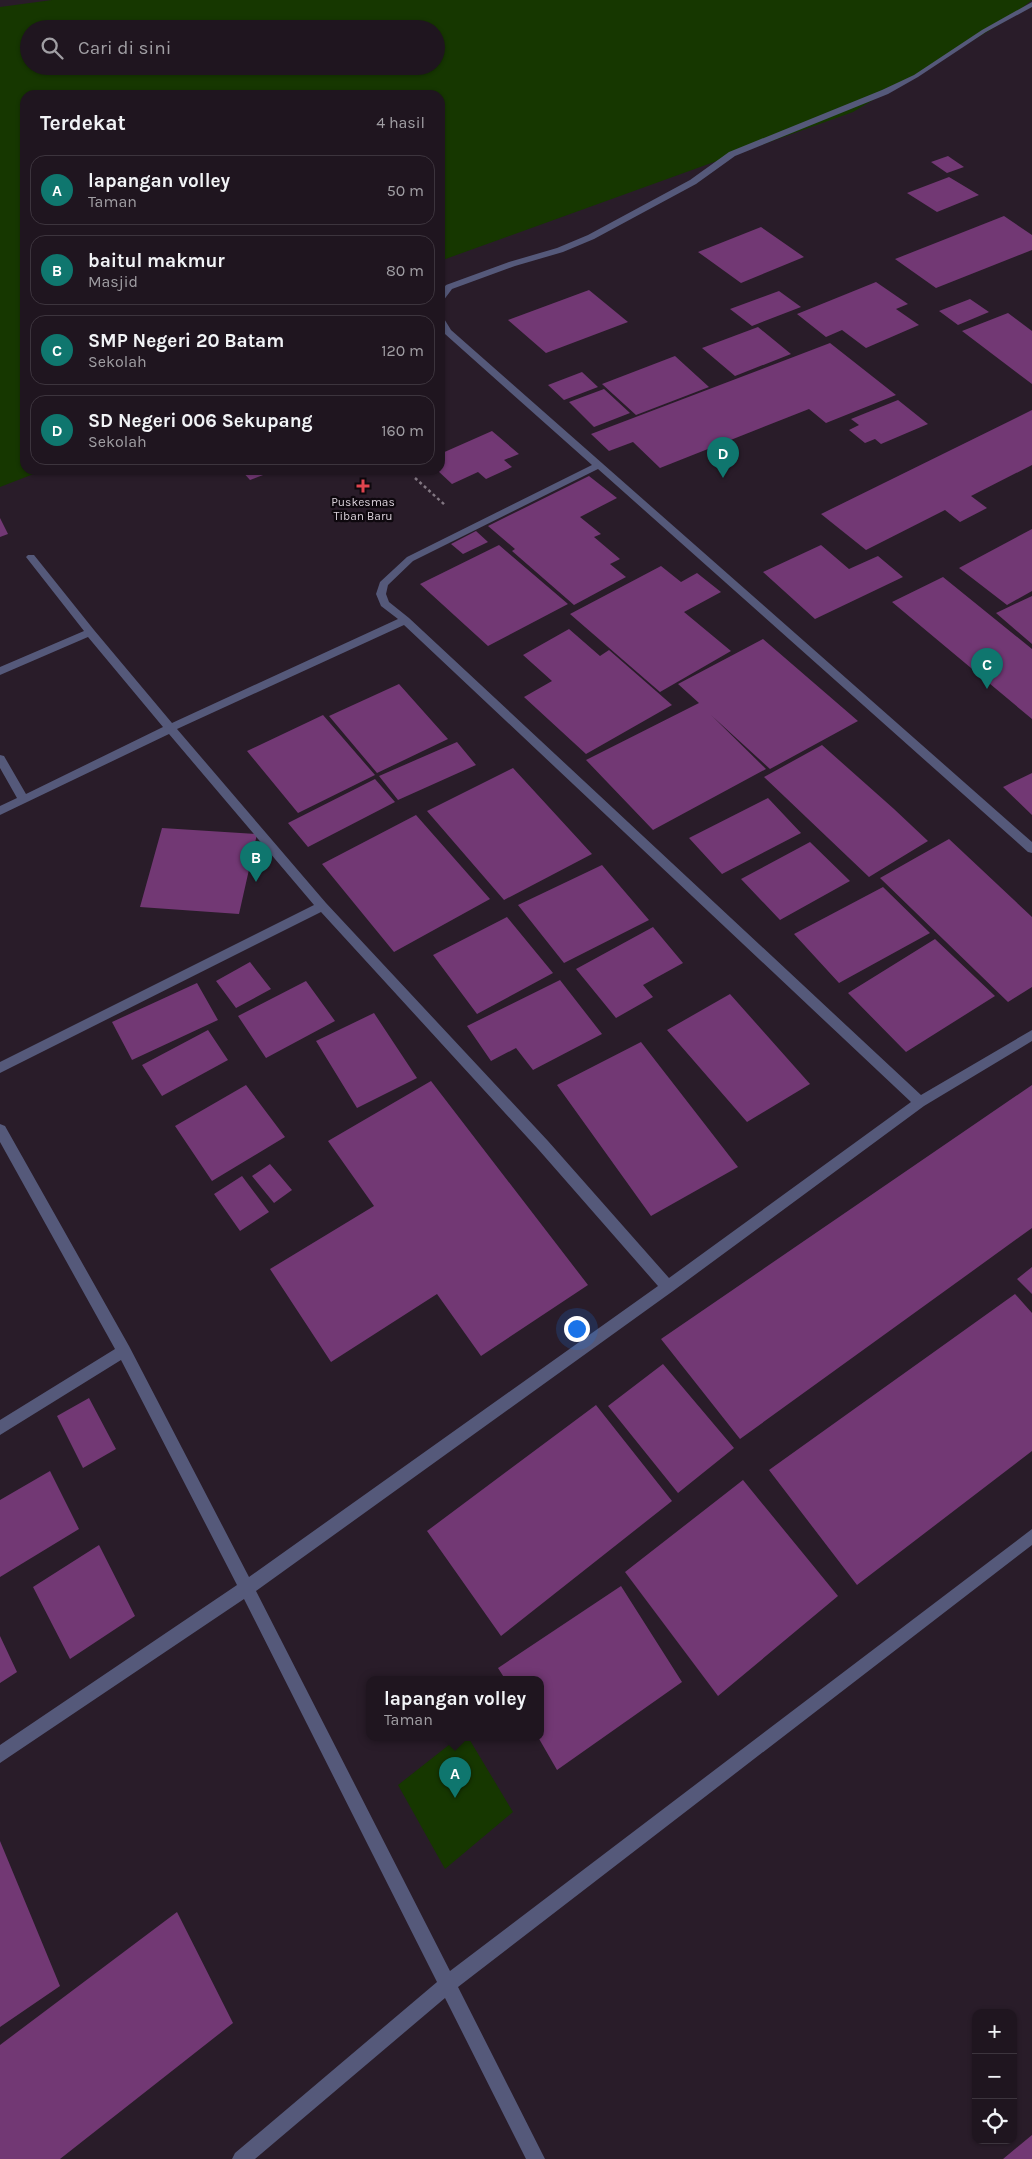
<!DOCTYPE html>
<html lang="id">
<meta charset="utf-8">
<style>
:root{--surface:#1f151f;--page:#2c222c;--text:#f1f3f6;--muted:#a19fa4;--line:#3c343d;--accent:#0f766e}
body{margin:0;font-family:Karla,sans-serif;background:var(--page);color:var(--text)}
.controls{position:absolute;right:15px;bottom:15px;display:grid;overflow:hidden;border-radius:10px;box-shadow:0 1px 4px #0004}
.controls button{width:45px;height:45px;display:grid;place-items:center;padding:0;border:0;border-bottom:1px solid var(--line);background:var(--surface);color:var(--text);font:25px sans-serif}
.you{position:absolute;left:576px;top:1328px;width:18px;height:18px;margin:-12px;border:4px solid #fff;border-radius:50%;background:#1a73e8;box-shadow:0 0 0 8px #1a73e833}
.badge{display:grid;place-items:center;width:32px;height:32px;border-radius:50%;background:var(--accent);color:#fff;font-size:16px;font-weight:700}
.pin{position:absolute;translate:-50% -41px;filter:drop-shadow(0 1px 2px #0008)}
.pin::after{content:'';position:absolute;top:26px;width:18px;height:15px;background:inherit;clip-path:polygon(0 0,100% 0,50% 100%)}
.popup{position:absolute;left:366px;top:1676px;width:178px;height:65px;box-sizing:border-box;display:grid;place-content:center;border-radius:10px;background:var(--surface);filter:drop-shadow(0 1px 4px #0005);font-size:16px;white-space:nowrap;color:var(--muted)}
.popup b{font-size:19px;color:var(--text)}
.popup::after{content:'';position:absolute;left:50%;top:100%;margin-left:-10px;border:10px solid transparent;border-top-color:var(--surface)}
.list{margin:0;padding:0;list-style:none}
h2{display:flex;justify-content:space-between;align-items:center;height:65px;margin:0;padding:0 20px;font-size:21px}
h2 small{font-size:16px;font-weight:400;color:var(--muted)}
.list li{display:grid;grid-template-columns:32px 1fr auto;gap:15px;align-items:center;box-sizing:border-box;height:70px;margin:0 10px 10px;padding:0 10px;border:1px solid var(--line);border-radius:15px}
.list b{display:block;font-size:19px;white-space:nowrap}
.list p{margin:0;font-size:16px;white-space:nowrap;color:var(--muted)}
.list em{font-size:16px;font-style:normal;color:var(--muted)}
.icon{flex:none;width:28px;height:28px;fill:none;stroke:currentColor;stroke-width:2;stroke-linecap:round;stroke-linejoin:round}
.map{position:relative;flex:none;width:1032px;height:2159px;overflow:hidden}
.search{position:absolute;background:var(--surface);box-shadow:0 1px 4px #0004;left:20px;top:20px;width:425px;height:55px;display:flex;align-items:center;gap:12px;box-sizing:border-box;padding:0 18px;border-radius:28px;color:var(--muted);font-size:19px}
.panel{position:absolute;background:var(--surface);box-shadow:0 1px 4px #0004;left:20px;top:90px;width:425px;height:385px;border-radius:15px}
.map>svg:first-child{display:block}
</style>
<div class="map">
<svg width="1032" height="2159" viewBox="0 0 1032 2159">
<rect width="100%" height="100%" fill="#291c29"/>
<!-- green -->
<path fill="#163700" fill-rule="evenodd" d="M52,0h980l-25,20 -154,92 -413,149v-166h-415v375h19l-44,17v-480zM29,29h407v37h-407z
M459,1737h9l45,75 -68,57 -47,-84z"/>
<!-- building -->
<path fill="#723874" d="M948,156l16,11 -17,6 -16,-11z
M949,177l30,18 -42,17 -30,-19z
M1004,216l28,19v15l-96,38 -41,-29z
M761,227l43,30 -63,26 -43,-31z
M876,282l32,22 -12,5 23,16 -53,23 -24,-18 -16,7 -29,-23z
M589,290l39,32 -82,31 -38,-33z
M779,291l22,16 -49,19 -22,-17z
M970,299l19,13 -31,13 -19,-14z
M1008,313l24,18v53l-70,-53z
M758,327l33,27 -56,22 -33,-28z
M830,343l66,52 -70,28 -17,-14 -149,59 -27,-26 -24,9 -18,-17z
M675,356l34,31 -73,28 -34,-31z
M582,372l16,15 -34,13 -16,-15z
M604,389l26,24 -36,14 -25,-25z
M898,400l30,24 -47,20 -6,-5 -10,4 -16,-13 10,-5 -8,-6z
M1032,410v55l-61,31 16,12 -27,14 -15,-12 -79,40 -45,-36z
M492,431l27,23 -15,6 8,7 -26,12 -8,-7 -26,12 -15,-14h3v-16z
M241,470h35l-26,10z
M589,476l28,22 -37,19 21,17 -7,3 26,22 -10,5 16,13 -52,28 -62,-54 3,-2 -27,-23z
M0,518l8,16 -8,3z
M1032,529v62l-25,14 -48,-37z
M476,531l12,11 -25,12 -12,-10z
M499,545l69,59 -80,42 -68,-62z
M821,545l28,24 29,-13 25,21 -88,42 -52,-47z
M661,566l20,16 16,-9 24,19 -37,20 47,39 -71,41 -90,-78z
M943,577l89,72v70l-140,-117z
M1032,596v48l-36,-31z
M569,629l31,27 9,-6 63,55 -86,49 -62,-57 28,-16 -29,-26z
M763,639l95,82 -88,48 -59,-54 55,54 -113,61 -67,-70 113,-57 -21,-19z
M399,684l49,55 -71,34 -48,-57z
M323,715l52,60 -77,38 -51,-62z
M457,742l19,23 -78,35 -19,-24z
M822,745l72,64 34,32 -59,36 -105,-100z
M513,768l79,86 -88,46 -77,-89z
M1032,773v42l-29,-28z
M375,779l20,23 -87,45 -20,-24z
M768,798l33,35 -79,41 -33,-36z
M416,815l74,84 -96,53 -72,-88z
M162,828l95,6 -18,80 -99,-7z
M949,839l83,78v70l-24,15 -128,-124z
M810,842l40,39 -70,39 -39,-41z
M602,865l47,55 -85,43 -46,-58z
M883,887l47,46 -91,50 -45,-49z
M507,917l46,56 -76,41 -44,-59z
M653,927l30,36 -40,22 10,12 -37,21 -40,-49z
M935,939l60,57 -89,56 -58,-59z
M250,962l21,27 -35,19 -20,-27z
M560,980l42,54 -69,36 -17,-22 -25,13 -24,-35z
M306,981l29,40 -69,37 -28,-42z
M197,983l21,37 -86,40 -20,-38z
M730,994l80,90 -63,38 -80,-92z
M374,1013l43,65 -60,30 -41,-67z
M208,1030l20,30 -66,36 -20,-31z
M641,1042l97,125 -87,49 -94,-131z
M431,1081l157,204 -107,71 -44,-62 -106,68 -61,-93 104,-63 -46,-65z
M246,1085l39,52 -73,44 -37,-55z
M1032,1085v143l-292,211 -79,-100z
M270,1164l22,26 -18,13 -22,-27z
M242,1176l27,36 -29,19 -26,-37z
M1032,1267v27l-15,-15z
M1015,1294l17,19v138l-175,134 -88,-115z
M663,1364l71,84 -56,45 -70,-87z
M89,1398l27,51 -33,19 -26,-52z
M596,1405l76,96 -171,135 -74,-105z
M50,1471l29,58 -79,48v-77z
M743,1480l95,116 -120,100 -93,-124z
M99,1545l36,71 -65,43 -37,-72z
M621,1586l61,96 -125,88 -19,-33h2v-58h-35l-7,-11z
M0,1636l17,36 -17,11z
M0,1841l60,145 -60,41z
M177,1912l56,111 -173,136h-60v-114z
M1032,2135v24h-29z"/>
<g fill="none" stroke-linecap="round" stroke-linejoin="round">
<!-- path -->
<path stroke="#827782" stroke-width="2.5" stroke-dasharray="3 3" stroke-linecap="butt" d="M415,478l30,27"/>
<!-- minor -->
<path fill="#55597a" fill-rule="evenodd" d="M1032,2v5l-46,25 -68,45 -30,17 -153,62 -39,28 -102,55 -31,13 -48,14 -63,23 -9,12h-3v-8l6,-8 63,-23 48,-14 31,-13 102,-55 39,-28 153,-62 32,-15 68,-45z
M440,316l3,1 8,13 581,512v11l-4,-1 -430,-383 -185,92 -25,24 -2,9 3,8 20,16 512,477 111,-65v11l-108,65 -251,185 -417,300 194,380 582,-442v16l-574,442 87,172h-19l-81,-161 -190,161h-23l3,-6 202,-171 -193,-383 -244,164v-18l237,-160 -116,-225 -121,75v-15l115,-71 -115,-207v-18l5,2 124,220 120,231 409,-291 -120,-137 -217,-237 -321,161v-11l314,-157 -145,-171 -169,81v-9l17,-8 -17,-30v-13l4,1 22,38 137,-67 -75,-90 -88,38v-8l84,-36 -58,-74 2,-2h6l60,75 78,93 226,-104 -17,-13 -5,-12 4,-12 27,-25 185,-92 -147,-131 -5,-8zM404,625l507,477 -242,176 -121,-137 -222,-238 -149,-174z"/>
</g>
<!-- markers -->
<path fill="#e0444e" stroke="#0e080e" stroke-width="2" d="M360.5 478.5h5v5h5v5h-5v5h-5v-5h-5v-5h5z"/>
<g text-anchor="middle" stroke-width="4.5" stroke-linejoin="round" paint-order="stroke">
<!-- far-poi labels -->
<g font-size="12" fill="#d9d0d9" stroke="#0e080e">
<text x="363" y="506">Puskesmas<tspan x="363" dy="14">Tiban Baru</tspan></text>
</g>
</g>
</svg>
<div class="controls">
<button>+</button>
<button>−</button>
<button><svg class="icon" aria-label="locate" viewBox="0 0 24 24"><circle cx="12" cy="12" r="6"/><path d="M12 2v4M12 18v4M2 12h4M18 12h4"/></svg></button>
</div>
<div class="you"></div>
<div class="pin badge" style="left:455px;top:1798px">A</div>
<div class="popup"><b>lapangan volley</b>Taman</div>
<div class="pin badge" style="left:256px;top:882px">B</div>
<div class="pin badge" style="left:987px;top:689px">C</div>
<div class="pin badge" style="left:723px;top:478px">D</div>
<div class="search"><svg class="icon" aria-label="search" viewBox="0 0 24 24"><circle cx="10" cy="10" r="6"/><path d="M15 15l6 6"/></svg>Cari di sini</div>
<section class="panel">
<h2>Terdekat<small>4 hasil</small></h2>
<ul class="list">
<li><span class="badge">A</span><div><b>lapangan volley</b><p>Taman</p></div><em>50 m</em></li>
<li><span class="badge">B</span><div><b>baitul makmur</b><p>Masjid</p></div><em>80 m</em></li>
<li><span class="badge">C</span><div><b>SMP Negeri 20 Batam</b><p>Sekolah</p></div><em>120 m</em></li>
<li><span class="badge">D</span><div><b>SD Negeri 006 Sekupang</b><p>Sekolah</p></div><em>160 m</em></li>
</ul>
</section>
</div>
